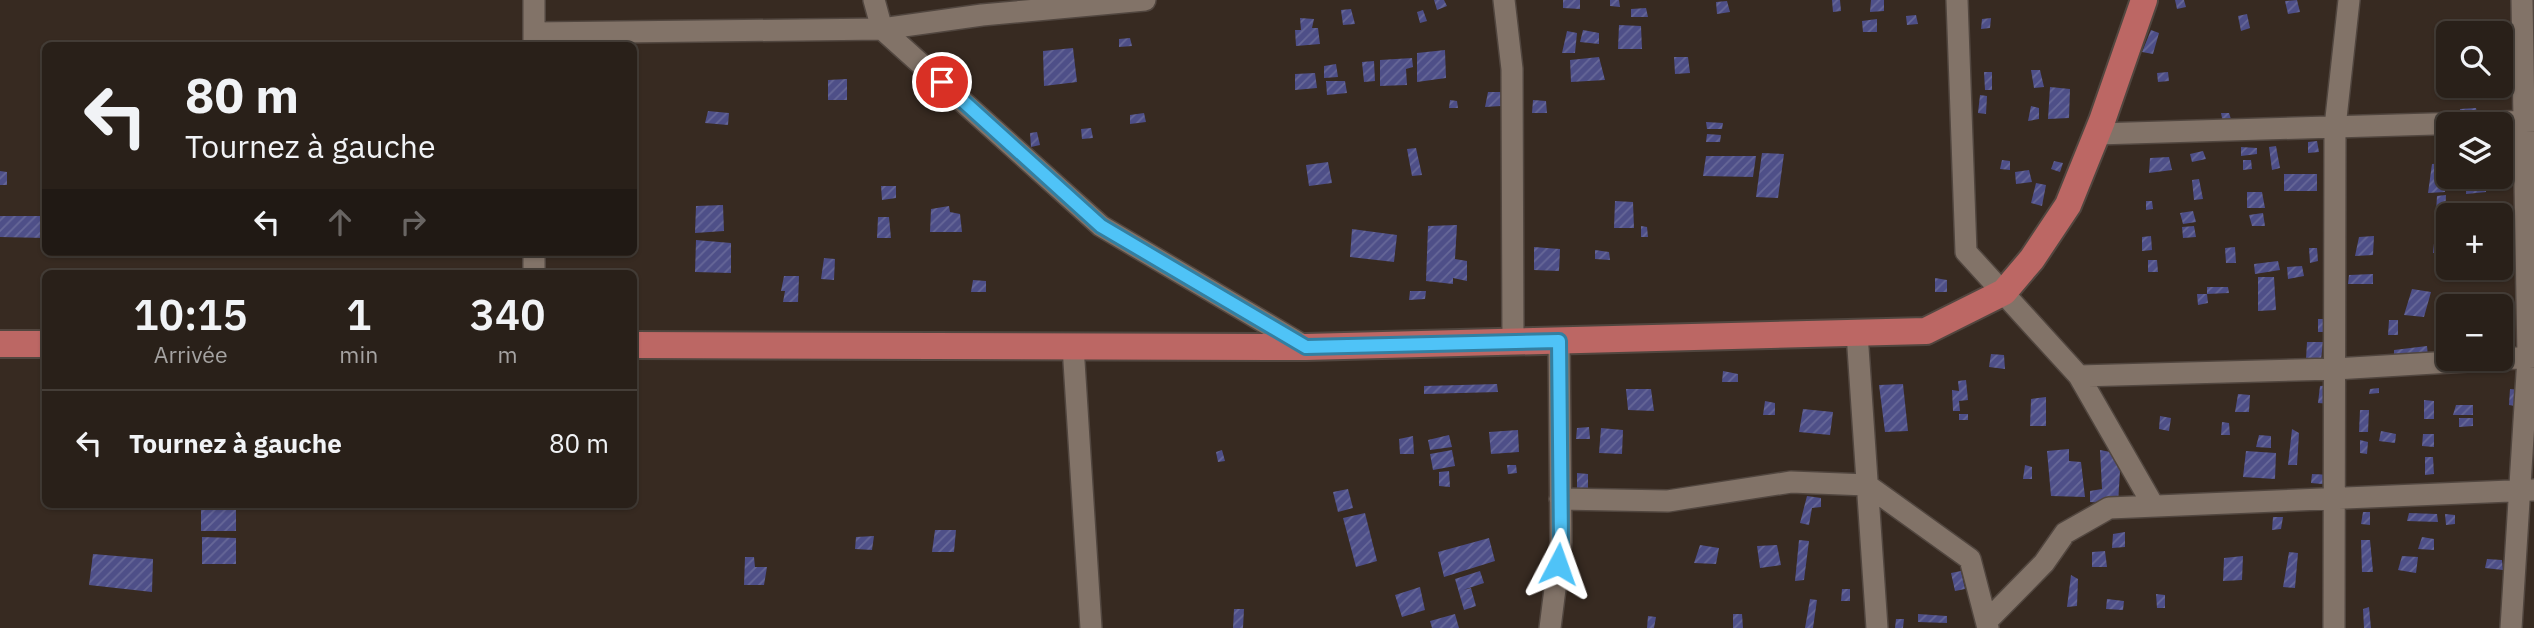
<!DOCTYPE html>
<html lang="fr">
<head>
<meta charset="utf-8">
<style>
  :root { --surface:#292019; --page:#352d26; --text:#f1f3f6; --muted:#a5a3a2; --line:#453e38 }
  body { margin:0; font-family:"IBM Plex Sans",sans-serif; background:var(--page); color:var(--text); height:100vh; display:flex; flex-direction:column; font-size:26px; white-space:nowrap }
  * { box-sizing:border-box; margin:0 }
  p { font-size:23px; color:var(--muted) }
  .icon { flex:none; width:38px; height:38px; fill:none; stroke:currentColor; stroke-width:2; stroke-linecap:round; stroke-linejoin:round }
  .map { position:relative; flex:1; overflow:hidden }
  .details { position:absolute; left:42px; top:270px; width:595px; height:238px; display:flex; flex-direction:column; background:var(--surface); border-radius:10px; box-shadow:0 2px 5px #0004,0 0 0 2px var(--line) }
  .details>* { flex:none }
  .banner { position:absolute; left:42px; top:42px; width:595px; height:214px; border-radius:10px; box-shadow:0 2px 5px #0004,0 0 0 2px var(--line); background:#292019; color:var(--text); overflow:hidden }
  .tools { position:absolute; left:2436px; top:21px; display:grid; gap:14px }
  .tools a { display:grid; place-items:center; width:77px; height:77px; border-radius:10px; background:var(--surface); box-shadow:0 2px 5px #0004,0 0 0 2px var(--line); font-size:35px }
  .pin { position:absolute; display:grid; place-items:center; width:60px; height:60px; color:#fff; margin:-30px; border:4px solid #fff; border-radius:50%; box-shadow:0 2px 7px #0007 }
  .me { position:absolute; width:77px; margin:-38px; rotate:4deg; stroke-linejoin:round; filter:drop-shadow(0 0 5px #0008) }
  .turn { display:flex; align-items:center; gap:24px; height:147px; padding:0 28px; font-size:32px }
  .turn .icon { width:91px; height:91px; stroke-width:2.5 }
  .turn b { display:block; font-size:49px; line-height:60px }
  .lanes { display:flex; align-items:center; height:66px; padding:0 28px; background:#0003; justify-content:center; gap:35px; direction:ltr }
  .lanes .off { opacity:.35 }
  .eta { display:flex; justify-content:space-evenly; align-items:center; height:119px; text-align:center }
  .eta b { font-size:42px; font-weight:600; line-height:49px }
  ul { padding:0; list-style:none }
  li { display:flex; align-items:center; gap:21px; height:105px; padding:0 28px; border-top:2px solid var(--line) }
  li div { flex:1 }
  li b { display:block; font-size:26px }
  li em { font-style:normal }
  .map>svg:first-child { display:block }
  .building { fill:url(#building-hatch) }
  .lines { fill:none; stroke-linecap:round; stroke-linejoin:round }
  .minor-casing { stroke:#51463f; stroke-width:24 }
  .major-casing { stroke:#51463f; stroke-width:30 }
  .minor { stroke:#827368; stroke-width:21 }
  .major { stroke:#bc6764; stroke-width:26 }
  .route-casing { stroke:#337fa1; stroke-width:18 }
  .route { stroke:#4fc3f7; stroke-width:12 }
</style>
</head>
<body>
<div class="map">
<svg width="2534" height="628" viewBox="0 0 2534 628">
  <defs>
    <pattern id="building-hatch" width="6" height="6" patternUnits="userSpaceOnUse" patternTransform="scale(1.75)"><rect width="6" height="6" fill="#4e4f88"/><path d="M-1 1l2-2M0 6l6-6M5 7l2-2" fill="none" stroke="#676898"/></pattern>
  </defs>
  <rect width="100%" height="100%" fill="#372a21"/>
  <path class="building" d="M1434,0H1444L1447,6L1437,10Z
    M1563,0H1580V9L1563,8Z
    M1610,0H1619L1620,7L1610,6Z
    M1832,0H1840L1841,11L1833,12Z
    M1871,0H1884V11L1870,12Z
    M2175,0H2184L2186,7L2177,9Z
    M2297,0L2300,12L2288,14L2285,1Z
    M1727,1L1730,12L1717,14L1716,2Z
    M1646,8L1648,17H1631V9Z
    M1351,9L1355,24L1343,25L1341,10Z
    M1423,10L1427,21L1420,23L1417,12Z
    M2247,14L2250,28L2241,31L2238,16Z
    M1916,15L1918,24L1907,25L1906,16Z
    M1300,18L1314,19L1312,28H1318L1320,44L1296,46L1295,30H1301Z
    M1991,18L1990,28L1981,29L1982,19Z
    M1877,19V32H1863L1862,21Z
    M1619,25L1641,26L1642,49H1618Z
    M1583,30L1599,33V44L1580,42Z
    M2151,30L2159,33L2153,54L2142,52Z
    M1567,31L1577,33L1575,53H1562Z
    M1130,38L1132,46L1119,47V39Z
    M1073,48L1077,82L1044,86L1043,51Z
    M1445,50L1446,78L1417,82V53Z
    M1599,57L1605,80L1571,82L1570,60Z
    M1674,57H1688L1690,73L1675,74Z
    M1412,58L1413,67L1406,69L1407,85L1380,86V60Z
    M1374,61L1375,81L1364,82L1362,62Z
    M1336,64L1338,77L1324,78V66Z
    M2031,70H2040L2044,87L2034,88Z
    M1984,72H1992V90H1985Z
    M2168,72L2169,81L2158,82L2157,73Z
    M1315,73L1317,88L1295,90V74Z
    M847,79V100H828V80Z
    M1326,81H1345L1347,93L1327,95Z
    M2050,87L2070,89L2069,118L2048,119Z
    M1488,92H1502L1501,106L1485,107Z
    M1980,95L1987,96L1986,114L1978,113Z
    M1450,100L1457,101L1458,108H1449Z
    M1533,100L1546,101L1547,113H1532Z
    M2031,106L2039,108V119L2028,121Z
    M2476,108L2478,119L2459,122L2460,109Z
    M708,111L729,113L728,125L705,123Z
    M1144,113L1146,122L1130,124V115Z
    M2221,113H2229L2232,122L2223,123Z
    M1706,122L1723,123L1722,129H1707Z
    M1091,128L1093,138L1082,139L1081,129Z
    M1037,132L1040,145L1031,147L1030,133Z
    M1707,134L1721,135L1720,142H1706Z
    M2317,141L2319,152L2308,153V142Z
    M2276,146L2280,168L2272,170L2269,147Z
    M2241,147L2257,148V154L2241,156Z
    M1416,148L1422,175L1412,176L1407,149Z
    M2203,151L2206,159L2192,162L2190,154Z
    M1762,153L1784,154L1778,198L1756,197Z
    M1706,156H1756L1753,177L1703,176Z
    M2169,157L2172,170L2149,173L2150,158Z
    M2002,160L2010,161V170L2000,169Z
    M2243,160H2251L2252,169L2243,170Z
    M2054,161L2063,163L2060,172L2051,169Z
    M1328,162L1332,183L1309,186L1306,165Z
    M2446,163L2445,192L2428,193L2432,164Z
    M2029,170L2032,182L2016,184L2015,172Z
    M0,171L7,172V185H0Z
    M2284,174H2317V191H2284Z
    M2467,177H2486V192L2466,194Z
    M2199,179L2203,199L2194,200L2192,180Z
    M2036,183L2046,185L2042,206L2031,203Z
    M881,186H896V198L882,200Z
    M2247,192H2262L2265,208H2247Z
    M2446,195L2444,229H2435L2437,196Z
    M1615,201L1633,202L1634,228H1614Z
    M2146,201H2152L2153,209L2146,210Z
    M723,205L724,231L695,233L696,206Z
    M949,206L950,212L960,214L962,232H930L931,209Z
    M2193,211L2196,222L2183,224L2180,213Z
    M2263,213L2265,226H2252L2249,215Z
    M0,216H45V238L0,237Z
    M878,217H889L891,238H877Z
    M1457,225L1455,259L1467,261V281L1453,278V284L1426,281L1428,226Z
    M1641,226L1647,227L1648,237H1641Z
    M2194,226L2196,237L2183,238L2182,227Z
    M1352,229L1397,235L1394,262L1350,257Z
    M2435,234L2448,236V253H2433Z
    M2151,236L2152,250L2142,251V237Z
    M2374,236L2373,255L2355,256L2359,237Z
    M696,240L731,243V273L695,272Z
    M1534,247L1560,249L1559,271L1534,270Z
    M2235,247L2236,263H2226L2225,248Z
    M2309,248H2317L2318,261L2310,263Z
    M1595,250L1609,252L1610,260L1595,259Z
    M824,258L835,259L834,280L821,279Z
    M2148,260H2157L2158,272H2148Z
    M2278,261L2280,270L2255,274L2254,264Z
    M2302,266L2304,276L2288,279L2287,267Z
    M2484,268H2502L2501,278L2483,277Z
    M2373,274V284H2348L2349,275Z
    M784,276H799L798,302H783L785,291H781Z
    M2258,277H2274L2276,310L2258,311Z
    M1935,278L1947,280V292H1935Z
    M973,280L986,281V292H971Z
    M2207,287H2228L2229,293L2207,294L2208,303L2198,305L2197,294H2207Z
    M2412,289L2431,292L2424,317L2404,315Z
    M1410,291H1426L1425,299L1409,300Z
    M2318,319H2328L2329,332H2318Z
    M2389,320H2398V335H2388Z
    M2307,342H2323L2321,360L2306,359Z
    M2427,346L2428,356L2394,359V350Z
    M1991,354L2004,355L2005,369L1989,367Z
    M1723,371L1738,374V382H1722Z
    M1966,380L1968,400L1959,401L1960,411H1953L1952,390L1959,391L1958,381Z
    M1497,384L1498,392L1424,394V386Z
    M1903,384L1908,431L1885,432L1879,385Z
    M2332,385L2331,404L2318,403L2320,386Z
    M2379,388V393L2369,394L2370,389Z
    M1626,389H1651L1654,411L1628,410Z
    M2510,389L2522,390L2521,407L2509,405Z
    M2238,394L2250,395L2249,412H2235Z
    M2046,397V426H2030L2031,399Z
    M2424,400L2434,401V419H2424Z
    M1765,401L1775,403V415H1763Z
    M2456,405H2473V415H2453Z
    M1803,409L1833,412L1830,435L1799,432Z
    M2360,410H2369L2368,432H2359Z
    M1959,414H1968V420H1959Z
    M2160,416L2171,418L2169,431L2159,429Z
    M2459,418H2473V426L2459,427Z
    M2222,422L2229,423L2230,435H2221Z
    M1589,427L1590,439H1576L1577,428Z
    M1601,428L1623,430L1622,454L1599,453Z
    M2292,429L2299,433L2297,465H2288Z
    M1518,430L1519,452L1491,454L1489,432Z
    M2381,431L2396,434L2395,443L2379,441Z
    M2423,434H2434V447L2422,446Z
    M1449,435L1452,447L1430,450L1428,440Z
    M2259,435L2271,436V448L2256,447Z
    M1413,436L1414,454H1400L1399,439Z
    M2360,440L2368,442L2367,454L2360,453Z
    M2069,449V461L2081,462L2085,497L2051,496L2047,451Z
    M1222,450L1225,461L1218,462L1216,452Z
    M1452,450L1455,466L1433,470L1430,454Z
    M2100,450L2121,454L2118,504L2090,502V491L2102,489Z
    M2246,451L2276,453L2275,479L2243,477Z
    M2425,457H2433L2434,474L2425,475Z
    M1507,465H1516L1517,473L1508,474Z
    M2025,465L2032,467V479H2023Z
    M1449,471L1450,487L1439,486V472Z
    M1577,473L1588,474V495H1577Z
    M2312,474L2332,475L2333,485L2311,483Z
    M1348,489L1353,508L1338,512L1333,492Z
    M1807,496L1821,498V507L1812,508L1809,525L1800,523Z
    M201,504H236V531H201Z
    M2363,512H2370V525L2361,524Z
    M1365,513L1377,561L1356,567L1343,518Z
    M2409,513L2437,514L2438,522L2407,521Z
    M2445,514L2455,515V524L2446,525Z
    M2273,517H2283L2281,529L2272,530Z
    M935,530H956L954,552H932Z
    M2125,532V547L2112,548L2113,534Z
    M874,536L872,550L855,549L856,537Z
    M202,537L236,538V564H202Z
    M2422,537L2434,539V550L2418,549Z
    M1489,538L1495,561L1444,577L1438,552Z
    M1799,540L1809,541L1804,580L1795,581Z
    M2361,540H2370L2373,572H2362Z
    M1700,545L1719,548L1716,564L1694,563Z
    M1777,545L1781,565L1760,568L1757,546Z
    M2105,551L2107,567H2092V552Z
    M2289,552L2298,553L2295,588L2283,587Z
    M93,554L153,559L152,592L89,585Z
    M2243,556L2242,580L2223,581L2224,558Z
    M2402,556L2418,557L2416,573L2398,570Z
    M745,557H754L755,567H767L764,585H744Z
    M2487,559L2502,560L2503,570L2485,568Z
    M1480,571L1484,583L1463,590L1471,588L1476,606L1464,610L1455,579Z
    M1961,571L1965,589L1955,591L1951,573Z
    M2071,575L2078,579L2077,606L2067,607Z
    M1420,587L1425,610L1402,617L1395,595Z
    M1842,589H1850V601H1841Z
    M2156,594L2165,595V608H2157Z
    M1810,599L1817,600L1813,628H1805Z
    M2107,599L2124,601L2123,610L2106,609Z
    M2369,607L2371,628H2364L2363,609Z
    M1234,609H1244L1243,628H1233Z
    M1455,614L1459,628H1432L1430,621Z
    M1733,614H1742L1743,628H1733Z
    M1918,614L1947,616V623L1918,622Z
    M1648,616L1656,617L1654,628H1647Z
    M1896,619H1904L1903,628H1895Z"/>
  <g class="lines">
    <g class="minor-casing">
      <path id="minor" d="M534,0V46
        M874,0L882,29L1101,226L1306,347
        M1504,0L1512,69L1513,342
        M1957,0L1966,252L2079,376L2153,505
        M534,33L882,29L982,15L1145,0
        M2097,134L2534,121
        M534,252V273
        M1857,333L1877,628
        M1073,346L1091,628
        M2079,376L2335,369L2534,357
        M1560,499L1668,501L1791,482L1867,485L1970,559L1988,628
        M1988,620L2044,563L2065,533L2109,508L2534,490
        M1550,628L1561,542L1559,340
        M2334,628L2335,127L2349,0
        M2511,628L2528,358L2522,0"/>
    </g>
    <g class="major-casing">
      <path id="major" d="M0,344H46
        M634,345L1306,347L1926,331L2004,292L2032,259L2068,205L2102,121L2144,0"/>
    </g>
    <use href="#minor" class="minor"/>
    <use href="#major" class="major"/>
  </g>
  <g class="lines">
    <g class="route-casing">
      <path id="route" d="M942,82L1101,226L1306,347L1559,341L1561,542L1558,564"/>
    </g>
    <use href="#route" class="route"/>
  </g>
</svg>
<div class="tools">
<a><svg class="icon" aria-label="search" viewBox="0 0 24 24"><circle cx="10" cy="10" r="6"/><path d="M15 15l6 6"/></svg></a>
<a><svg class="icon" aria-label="layers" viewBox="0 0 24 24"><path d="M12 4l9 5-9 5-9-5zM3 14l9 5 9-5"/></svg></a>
<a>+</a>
<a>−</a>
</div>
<div class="pin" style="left:942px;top:82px;background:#d93025"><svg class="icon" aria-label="arrive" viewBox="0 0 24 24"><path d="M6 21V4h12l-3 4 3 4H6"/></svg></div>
<svg class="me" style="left:1558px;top:564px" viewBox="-20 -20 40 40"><path d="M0-17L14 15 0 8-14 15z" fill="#4fc3f7" stroke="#fff" stroke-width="4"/></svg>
<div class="banner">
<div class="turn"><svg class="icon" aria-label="left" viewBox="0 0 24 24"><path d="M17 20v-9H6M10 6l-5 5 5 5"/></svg><div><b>80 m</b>Tournez à gauche</div></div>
<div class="lanes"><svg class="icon" aria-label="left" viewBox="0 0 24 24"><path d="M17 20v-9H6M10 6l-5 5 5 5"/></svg><svg class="icon off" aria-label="ahead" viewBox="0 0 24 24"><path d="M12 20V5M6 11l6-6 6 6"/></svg><svg class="icon off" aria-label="right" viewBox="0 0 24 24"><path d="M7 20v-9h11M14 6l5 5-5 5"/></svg></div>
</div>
<section class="details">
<div class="eta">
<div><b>10:15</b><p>Arrivée</p></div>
<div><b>1</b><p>min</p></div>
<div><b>340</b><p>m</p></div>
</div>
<ul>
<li><svg class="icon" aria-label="left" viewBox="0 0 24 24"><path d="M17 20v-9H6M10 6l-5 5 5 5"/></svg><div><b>Tournez à gauche</b></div><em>80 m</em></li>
</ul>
</section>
</div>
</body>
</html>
